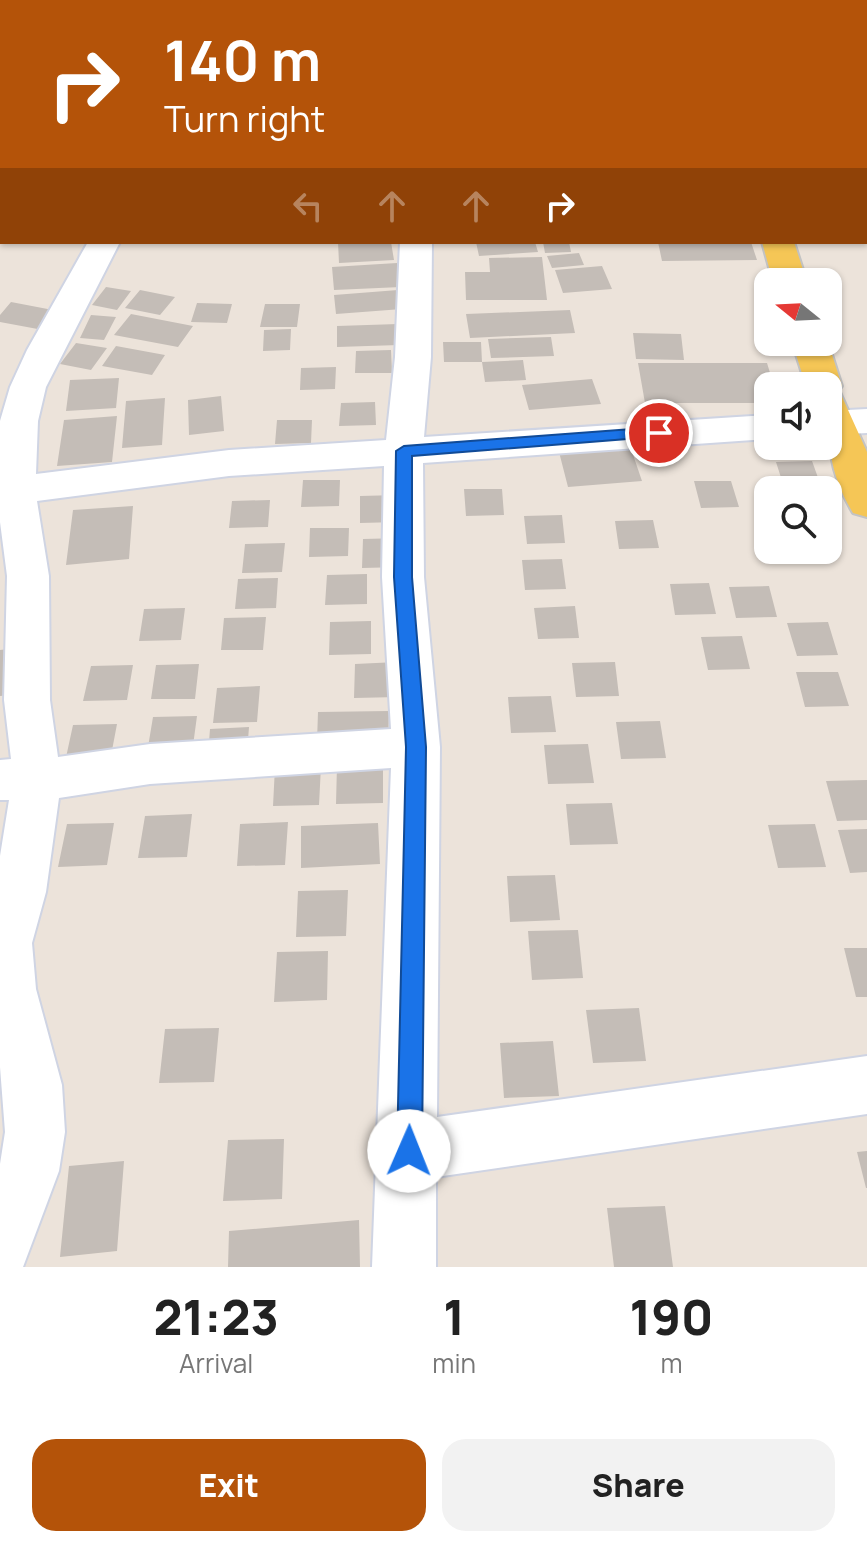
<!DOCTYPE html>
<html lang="en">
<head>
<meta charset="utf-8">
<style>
  :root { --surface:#fff; --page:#f2f2f2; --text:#222; --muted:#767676; --accent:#b45309 }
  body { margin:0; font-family:Manrope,sans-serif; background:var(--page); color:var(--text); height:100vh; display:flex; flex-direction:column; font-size:30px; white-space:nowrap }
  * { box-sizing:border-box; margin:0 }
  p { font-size:26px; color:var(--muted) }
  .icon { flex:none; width:44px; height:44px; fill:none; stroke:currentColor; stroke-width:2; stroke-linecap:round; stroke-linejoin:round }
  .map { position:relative; height:1267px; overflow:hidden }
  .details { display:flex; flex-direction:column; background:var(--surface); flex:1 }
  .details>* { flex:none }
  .guide { position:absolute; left:0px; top:0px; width:868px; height:244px; box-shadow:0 2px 6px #0004; background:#b45309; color:#fff; overflow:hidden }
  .needle { width:52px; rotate:288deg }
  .controls { position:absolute; left:754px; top:268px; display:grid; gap:16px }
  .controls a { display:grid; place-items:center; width:88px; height:88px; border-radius:16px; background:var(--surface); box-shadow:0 2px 6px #0004; font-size:40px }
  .pin { position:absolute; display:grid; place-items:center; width:68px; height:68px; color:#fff; margin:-34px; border:4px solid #fff; border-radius:50%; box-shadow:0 2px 8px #0007 }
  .me { position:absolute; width:88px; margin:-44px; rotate:1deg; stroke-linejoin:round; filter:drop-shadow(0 0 6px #0008) }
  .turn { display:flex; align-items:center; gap:28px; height:168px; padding:0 32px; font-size:36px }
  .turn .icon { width:104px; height:104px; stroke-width:2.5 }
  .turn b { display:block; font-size:56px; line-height:68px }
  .lanes { display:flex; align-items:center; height:76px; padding:0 32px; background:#0003; justify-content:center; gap:40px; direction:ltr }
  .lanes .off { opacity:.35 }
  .eta { display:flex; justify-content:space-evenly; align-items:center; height:136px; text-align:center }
  .eta b { font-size:48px; font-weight:800; line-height:56px }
  .button { display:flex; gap:16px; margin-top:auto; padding:16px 32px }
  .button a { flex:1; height:92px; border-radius:24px; background:var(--accent); color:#fff; font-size:32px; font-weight:800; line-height:92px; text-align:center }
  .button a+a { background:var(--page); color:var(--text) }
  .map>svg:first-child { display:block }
  .building { fill:#c4bdb7 }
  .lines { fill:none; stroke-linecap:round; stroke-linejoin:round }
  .minor-casing { stroke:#cfd4e3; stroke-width:4 }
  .major-casing { stroke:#c3c3c3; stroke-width:4 }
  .minor { fill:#fff; fill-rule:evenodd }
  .major { fill:#f5c656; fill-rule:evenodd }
  .route { fill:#1a73e8; stroke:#114b97; stroke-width:2 }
</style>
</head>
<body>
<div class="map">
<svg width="867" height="1267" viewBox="0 0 867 1267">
  <rect width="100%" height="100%" fill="#ece3da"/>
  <path class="building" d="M338,242H391L394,260L339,263Z
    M476,242H535L538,252L479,256Z
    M543,242H569L571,252L545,253Z
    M658,242H751L757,260L662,261Z
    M579,253L584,265L552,268L547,256Z
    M542,257L547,300H466L465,272H490L489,258Z
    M397,263L401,287L334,290L332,267Z
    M602,266L612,289L563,293L555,270Z
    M106,287L131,291L117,310L92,305Z
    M140,290L175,297L160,315L125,308Z
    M398,290L402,309L336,314L334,295Z
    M11,302L58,311L43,330L0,322V315Z
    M197,303L232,304L227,323L191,322Z
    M265,304H300L297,327H260Z
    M570,310L575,333L470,338L466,314Z
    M131,314L193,326L178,347L114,335Z
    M91,315L116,317L104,340L80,338Z
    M398,324L399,345L337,347V326Z
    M291,329L290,350L263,351L264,330Z
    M633,333L681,334L684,360L636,359Z
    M551,337L554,356L491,358L488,339Z
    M443,342H481L482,362L523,360L526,380L485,382L482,362H444Z
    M76,343L107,348L91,370L60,364Z
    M116,346L165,355L152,375L102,366Z
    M391,350L392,373H355L356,351Z
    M638,363H767L774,386H768V403H645Z
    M336,367L335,389L300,390L301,368Z
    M119,378L116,408L66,411L70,380Z
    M592,379L601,404L529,410L522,385Z
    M221,396L224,431L189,435L188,400Z
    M165,398L162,445L122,448L126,401Z
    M375,402L376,425L339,426L341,403Z
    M117,416L112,462L57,466L64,420Z
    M277,420H312L311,443L275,444Z
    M630,446L642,481L568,487L559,452Z
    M812,461L821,486L784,487L776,462Z
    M303,480H340L339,506L301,507Z
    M694,481H731L739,507L701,508Z
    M464,489H502L504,515L466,516Z
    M398,495V522L360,523V496Z
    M270,500L268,527L229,528L232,501Z
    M133,506L129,559L66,565L73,510Z
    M562,515L565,543L527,544L524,516Z
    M653,520L659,548L619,549L615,521Z
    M310,528H349L348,556L309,557Z
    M402,538V567L362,568L363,539Z
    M285,543L282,572L242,573L245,544Z
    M562,559L566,589L525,590L522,560Z
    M367,574V604L325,605L327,575Z
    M278,578L276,608L235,609L238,579Z
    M709,583L716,614L675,615L670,584Z
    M769,586L777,617L736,618L729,587Z
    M575,606L579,638L538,639L534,608Z
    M185,608L181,640L139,641L144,609Z
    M266,617L263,650H221L224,618Z
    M371,621V654L329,655L330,622Z
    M828,622L838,655L797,656L787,623Z
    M742,636L750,669L708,670L701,637Z
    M17,648L11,695L0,696V650Z
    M397,662L398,697L354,698L355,664Z
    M615,662L619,696L576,697L572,663Z
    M199,664L195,699H151L156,665Z
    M133,665L127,700L83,701L91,666Z
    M796,672H838L849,706L805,707Z
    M260,686L257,722L213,723L217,688Z
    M551,696L556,732L511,733L508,697Z
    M389,711L388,742H317L318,712Z
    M197,716L192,753H147L153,717Z
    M660,721L666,758L621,759L616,722Z
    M117,724L110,761L65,762L73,725Z
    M249,727L247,753L208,755L210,729Z
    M588,744L594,783L548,784L544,745Z
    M383,763V803L336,804L337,765Z
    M321,766L319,805L273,806L275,767Z
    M867,780V820L837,821L826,781Z
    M612,803L618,844L570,845L566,804Z
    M192,814L187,857L138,858L145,816Z
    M288,822L285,865L237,866L240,824Z
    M114,823L107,865L58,867L67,824Z
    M378,823L380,864L301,868V826Z
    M815,824L826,867L778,868L768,825Z
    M867,829V872L850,873L838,830Z
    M555,875L560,920L510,922L507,876Z
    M348,890L346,936L296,937L298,891Z
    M578,930L583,978L532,980L528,931Z
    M844,948H867V997H856Z
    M328,951L327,1000L274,1002L277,952Z
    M639,1008L646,1061L593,1063L586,1010Z
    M219,1028L214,1082L159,1083L165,1029Z
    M553,1041L559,1096L504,1098L500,1043Z
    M284,1139L282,1199L223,1201L228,1140Z
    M867,1151V1188H866L857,1152Z
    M124,1161L117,1251L60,1257L69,1166Z
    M665,1206L673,1267H614L607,1208Z
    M359,1220L360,1267H228L229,1231Z"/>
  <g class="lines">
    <g class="minor-casing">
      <path id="minor" d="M866,76H867V92H866Z
        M88,242H120L46,387L38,421L36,474L229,450L386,440L395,357L400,242H432L431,357L424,437L768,415V439L423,463L424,577L440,747L437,1117L867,1056V1114L436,1177V1267H372L391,768L150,784L59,798L46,892L32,943L36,989L62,1085L65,1132L59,1171L23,1267H0V1164L5,1132L0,1067V856L9,800H0V760L11,759L4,700L7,576L0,522V421L10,387L27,350ZM384,466L382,577L391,729L150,744L58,757L50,700L49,576L37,501L229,476Z
        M867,409V433L828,435V411Z"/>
    </g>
    <g class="major-casing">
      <path id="major" d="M694,0H718L719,2H695Z
        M762,242H794L807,282H773Z
        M792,342H828L842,386L839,390L867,452V517L853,513C826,468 828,436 828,386H806Z"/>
    </g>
    <use href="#minor" class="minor"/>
    <use href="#major" class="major"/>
  </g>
  <path class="route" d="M659,427L667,433L665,436L412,456V577L426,747L422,1151L418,1159L409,1163L400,1159L397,1151L406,747L394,577L396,451L404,446Z"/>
</svg>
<div class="controls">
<a><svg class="needle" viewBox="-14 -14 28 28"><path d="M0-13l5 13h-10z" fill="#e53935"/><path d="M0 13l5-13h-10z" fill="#767676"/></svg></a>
<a><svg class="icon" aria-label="sound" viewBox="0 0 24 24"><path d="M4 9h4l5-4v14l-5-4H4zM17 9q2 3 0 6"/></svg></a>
<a><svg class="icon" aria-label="search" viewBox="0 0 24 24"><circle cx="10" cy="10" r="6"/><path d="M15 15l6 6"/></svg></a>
</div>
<div class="pin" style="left:659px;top:433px;background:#d93025"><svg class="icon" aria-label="arrive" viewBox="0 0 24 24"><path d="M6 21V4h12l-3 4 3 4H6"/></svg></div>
<svg class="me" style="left:409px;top:1151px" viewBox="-20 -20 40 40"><circle r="19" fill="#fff"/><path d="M0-13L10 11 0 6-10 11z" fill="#1a73e8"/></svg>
<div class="guide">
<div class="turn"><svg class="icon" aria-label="right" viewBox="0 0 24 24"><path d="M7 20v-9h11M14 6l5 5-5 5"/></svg><div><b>140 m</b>Turn right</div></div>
<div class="lanes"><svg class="icon off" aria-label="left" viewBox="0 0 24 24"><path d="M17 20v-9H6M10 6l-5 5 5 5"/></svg><svg class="icon off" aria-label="ahead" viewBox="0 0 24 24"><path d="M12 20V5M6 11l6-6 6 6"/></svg><svg class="icon off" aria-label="ahead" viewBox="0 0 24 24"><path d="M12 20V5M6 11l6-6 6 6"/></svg><svg class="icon" aria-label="right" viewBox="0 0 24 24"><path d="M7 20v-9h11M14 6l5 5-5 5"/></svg></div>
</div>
</div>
<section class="details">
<div class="eta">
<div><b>21:23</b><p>Arrival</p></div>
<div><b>1</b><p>min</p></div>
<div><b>190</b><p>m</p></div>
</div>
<div class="button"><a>Exit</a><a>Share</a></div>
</section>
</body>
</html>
